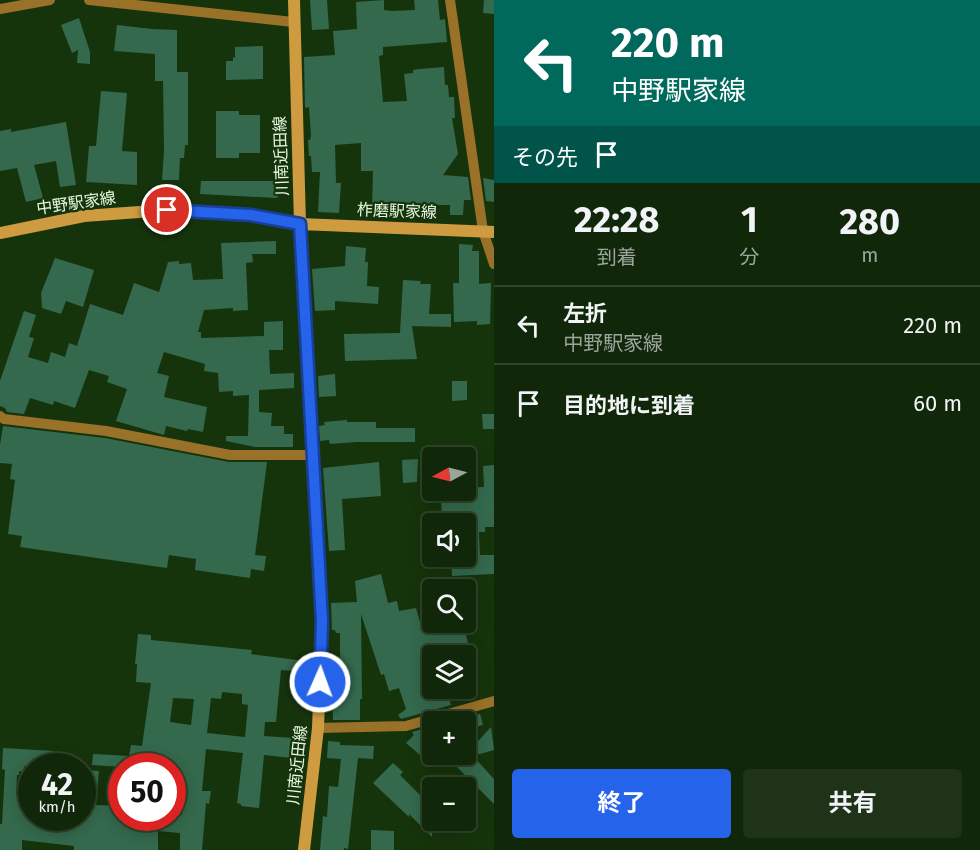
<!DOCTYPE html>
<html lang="ja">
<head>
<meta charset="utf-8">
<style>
  :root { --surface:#102709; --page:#1e3317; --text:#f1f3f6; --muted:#9ca59c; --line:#30442a; --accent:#2563eb }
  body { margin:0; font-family:"Fira Sans","Noto Sans JP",sans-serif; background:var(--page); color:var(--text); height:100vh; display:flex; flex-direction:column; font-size:22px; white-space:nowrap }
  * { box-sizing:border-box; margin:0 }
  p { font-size:20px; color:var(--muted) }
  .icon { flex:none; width:33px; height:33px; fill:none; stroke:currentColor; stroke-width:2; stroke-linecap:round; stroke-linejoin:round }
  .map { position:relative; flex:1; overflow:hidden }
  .side { display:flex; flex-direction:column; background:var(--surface); width:486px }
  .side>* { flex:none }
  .banner { background:#00695c; color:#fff; overflow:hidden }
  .needle { width:39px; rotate:263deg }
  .controls { position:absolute; left:422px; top:447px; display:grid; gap:12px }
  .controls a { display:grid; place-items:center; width:54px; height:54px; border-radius:6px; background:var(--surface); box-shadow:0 3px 15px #0003,0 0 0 2px var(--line); font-size:30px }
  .speed { position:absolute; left:18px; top:753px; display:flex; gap:12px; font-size:30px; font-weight:700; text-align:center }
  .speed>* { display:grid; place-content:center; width:78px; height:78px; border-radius:50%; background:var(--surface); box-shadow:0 3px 15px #0003,0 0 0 2px var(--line); line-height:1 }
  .speed small { font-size:15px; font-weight:400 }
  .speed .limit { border:9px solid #d22; background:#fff; color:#111 }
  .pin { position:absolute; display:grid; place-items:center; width:51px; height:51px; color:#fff; margin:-26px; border:3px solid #fff; border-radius:50%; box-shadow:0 2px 6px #0007 }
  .me { position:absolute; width:66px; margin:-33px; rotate:2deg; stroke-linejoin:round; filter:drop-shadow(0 0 4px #0008) }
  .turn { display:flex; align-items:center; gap:21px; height:126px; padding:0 18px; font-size:27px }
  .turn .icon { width:78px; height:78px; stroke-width:2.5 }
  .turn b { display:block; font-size:42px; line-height:51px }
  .then { display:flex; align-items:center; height:57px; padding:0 18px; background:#0003; gap:12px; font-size:22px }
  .eta { display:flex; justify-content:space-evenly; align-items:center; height:102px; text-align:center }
  .eta b { font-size:36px; font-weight:700; line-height:42px }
  .action { display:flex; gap:12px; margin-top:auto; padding:12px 18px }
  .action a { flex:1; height:69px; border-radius:6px; background:var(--accent); color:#fff; font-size:24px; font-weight:700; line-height:69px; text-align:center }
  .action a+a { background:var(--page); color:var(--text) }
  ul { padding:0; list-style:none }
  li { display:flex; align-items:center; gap:18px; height:78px; padding:0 18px; border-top:2px solid var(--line) }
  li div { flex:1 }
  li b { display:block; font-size:22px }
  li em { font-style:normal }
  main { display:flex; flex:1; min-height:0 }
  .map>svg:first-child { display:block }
  .building { fill:#34694d; fill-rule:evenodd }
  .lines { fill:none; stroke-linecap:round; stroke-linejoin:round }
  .street { stroke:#997128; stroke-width:10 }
  .secondary { stroke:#ce9b40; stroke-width:12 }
  .route-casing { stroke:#184099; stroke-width:15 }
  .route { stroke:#2563eb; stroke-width:10 }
  .labels { text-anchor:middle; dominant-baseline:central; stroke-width:4.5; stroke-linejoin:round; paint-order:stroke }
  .street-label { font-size:16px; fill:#e5f8e0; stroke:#16340c }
</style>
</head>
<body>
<main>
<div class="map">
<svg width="494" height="850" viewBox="0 0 494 850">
  <rect width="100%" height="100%" fill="#16340c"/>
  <path class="building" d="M310,0H327L329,29L312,30Z
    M384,0V10L393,11L415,10L414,0H438L440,20L445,19L447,42L383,47V55L379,56L383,102L407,101L404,74L413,73V70L419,69L444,67L445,85H448L449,97H454L455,118H452L458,154L443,175L468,177L471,200H464L463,215H450V205H436V214L386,211L387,207H372L373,171H361V143L335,145L336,183H341L339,213L318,212L320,172H312L311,156H309L308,140H310L311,136L309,107L305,108L304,57L335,55L333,31L357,29L356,2Z
    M484,0H494V14L483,13Z
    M79,18L90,52V64L77,63L78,50L72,53L61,25Z
    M117,25L152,29L177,30V72H188V145H185L184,158H180L179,180H162L164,151L163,81H155V54L114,51Z
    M263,46V79L226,80V61H233V57L235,58V47Z
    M101,91L127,93L122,151L137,152V185L86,182L89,146H96Z
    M216,111H239V115H260V153H239V158H216Z
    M66,122L76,185L60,187L56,161L34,165L43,198L26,202L17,168L0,171V131L11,129V132Z
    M483,178L494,180V202L486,201Z
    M201,181H281L282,190L277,198L200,194Z
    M276,241V254H252L253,262L246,263L248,310L233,311V308L204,310L198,332H201V338L264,336V322L283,321V350H269L270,374L294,373V388L259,390V412L272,413L271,426H284V434H293V447H255L226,441V436H248L249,395L233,396V391L219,392L218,373L204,371L205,364L164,352L157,373L169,376L164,397L207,407L203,432L188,429L187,431L166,426L164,435L116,421L127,389L107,382L109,376L89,370L75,408L54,401L53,405L30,398L24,414L7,412L5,408L0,406V381L24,311L36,315L29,337L34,338L28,357L48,363L51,352L65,357L69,343L77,346L90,304L123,315L134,283L159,292L168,262L179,261V264L191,263L193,280L223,279L221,243Z
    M459,244L473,245L472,251H479V284L491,283L490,324L477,325V321L454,322L453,283H459Z
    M346,246L366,248L365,262H368L367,286L379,287L378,304L335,301V310L315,311L312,269L345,266Z
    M55,258L94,270L83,307L66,301L61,314L42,308L41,293Z
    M403,280L421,281L420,284H431L429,314H451V327L412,326L417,359L345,361L344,334L400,333Z
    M335,374L336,396L319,397L318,376Z
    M452,381H467V400L452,401Z
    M482,414H494V429H483Z
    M347,420V422H376V428H415V442H357L330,444L329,440L320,441L319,426L325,425L324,422Z
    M3,426L105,438L229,462H267L255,555L266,556L264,571L251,569L250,578L195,570L196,559L169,555L167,568L20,547L22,536L8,534L15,480L10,479L12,464L0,463V445Z
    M418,459L417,482L403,483L402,460Z
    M379,462L381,496L342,499L345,550L329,551L323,468Z
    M494,465V527H485V532H479L480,555H494V574L452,576L451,556H465V524H442L441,497L463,496L465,488L484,487L483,466Z
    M381,574L388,603L397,601L399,611L416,608L420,622L432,618V622H462L469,646L440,656H432V691L446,688L451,705L401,719L398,715L406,709L399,688L389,691L384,674L381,675L361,614L362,699H360V720H333L332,686H337L336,659H340V633H336L335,630H332L331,603L357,602L355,581Z
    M138,634L151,635V640L252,650L251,654L305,661L304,672L281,670L276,722H265L264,736L294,738L292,758L264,755L259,808L241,806V804L237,803L243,753L206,749L202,791H211L209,804L206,803L202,850H180V833L158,831V850H74V846L22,840V850H0V824H2L5,770L2,769L3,748L54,751L53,766H24L23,772L19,771V775H17L16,796L32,797V818H82V770L99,771L96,805L122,806V818H173V814L182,815L185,782H177L178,766L122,767L92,765L93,754L129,756L131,745L142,746L151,683L136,682L137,664H135ZM222,692L242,694V704L248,705L245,737L207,733L211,698L221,699ZM173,698L194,699L191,725L170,722Z
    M480,714L483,725L471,728L468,717Z
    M432,726V756L427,761L406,743L414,735L412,732Z
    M491,727L494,750L473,756L494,779V804L444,754H466Z
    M328,741L340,742V745L374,746L373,759L358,758L348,849L344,848V850H320L323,816L327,817L329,786L338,787L341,759L327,758Z
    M393,763L403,772L400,775L421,796L420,798L432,811V820H442L432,831V837L409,814V817L373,783Z
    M371,830L394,831V850H371Z"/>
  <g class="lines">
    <path class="street" d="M89,0L293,22
      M450,0L483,231L494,264
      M0,9L50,0
      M0,416L4,419L106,431L230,455H313
      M318,728L406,726L494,701"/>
    <path class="secondary" d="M294,0L300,224L322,621L318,728L304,850
      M0,233L84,216L167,210L251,215L300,224L494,232"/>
  </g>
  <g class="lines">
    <g class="route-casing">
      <path id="route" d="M167,210L251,215L300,224L322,621L320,682"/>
    </g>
    <use href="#route" class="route"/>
  </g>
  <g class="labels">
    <g class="street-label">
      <text transform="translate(281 156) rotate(-92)">川南近田線</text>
      <text transform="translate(76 203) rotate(-8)">中野駅家線</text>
      <text transform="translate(397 211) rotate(2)">柞磨駅家線</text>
      <text transform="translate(297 765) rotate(-84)">川南近田線</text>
    </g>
  </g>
</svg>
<div class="controls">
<a><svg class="needle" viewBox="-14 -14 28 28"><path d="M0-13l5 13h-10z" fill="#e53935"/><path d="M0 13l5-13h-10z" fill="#9ca59c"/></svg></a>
<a><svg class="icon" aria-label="sound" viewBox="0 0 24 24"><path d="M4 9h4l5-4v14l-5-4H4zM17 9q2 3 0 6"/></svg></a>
<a><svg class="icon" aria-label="search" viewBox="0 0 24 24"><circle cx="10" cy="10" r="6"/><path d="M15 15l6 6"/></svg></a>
<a><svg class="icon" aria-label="layers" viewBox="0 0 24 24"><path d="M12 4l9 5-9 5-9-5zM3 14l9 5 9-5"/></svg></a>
<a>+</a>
<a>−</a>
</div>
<div class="speed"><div>42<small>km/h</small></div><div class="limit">50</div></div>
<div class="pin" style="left:167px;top:210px;background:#d93025"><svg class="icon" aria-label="arrive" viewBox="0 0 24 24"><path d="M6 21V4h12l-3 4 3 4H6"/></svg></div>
<svg class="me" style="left:320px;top:682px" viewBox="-20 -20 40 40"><circle r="17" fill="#2563eb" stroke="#fff" stroke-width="3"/><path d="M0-11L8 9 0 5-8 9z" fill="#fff"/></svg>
</div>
<section class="side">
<div class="banner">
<div class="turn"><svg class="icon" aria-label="left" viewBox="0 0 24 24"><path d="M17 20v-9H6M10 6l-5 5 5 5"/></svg><div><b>220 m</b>中野駅家線</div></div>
<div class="then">その先<svg class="icon" aria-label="arrive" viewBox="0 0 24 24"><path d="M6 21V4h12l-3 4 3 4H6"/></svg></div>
</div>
<div class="eta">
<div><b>22:28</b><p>到着</p></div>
<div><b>1</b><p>分</p></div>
<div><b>280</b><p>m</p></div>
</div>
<ul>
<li><svg class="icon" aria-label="left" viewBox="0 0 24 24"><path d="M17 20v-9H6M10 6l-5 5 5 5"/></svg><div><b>左折</b><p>中野駅家線</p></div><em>220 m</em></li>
<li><svg class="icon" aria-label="arrive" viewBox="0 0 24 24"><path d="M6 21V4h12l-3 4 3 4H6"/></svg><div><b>目的地に到着</b></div><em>60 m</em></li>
</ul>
<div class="action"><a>終了</a><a>共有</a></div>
</section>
</main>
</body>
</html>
